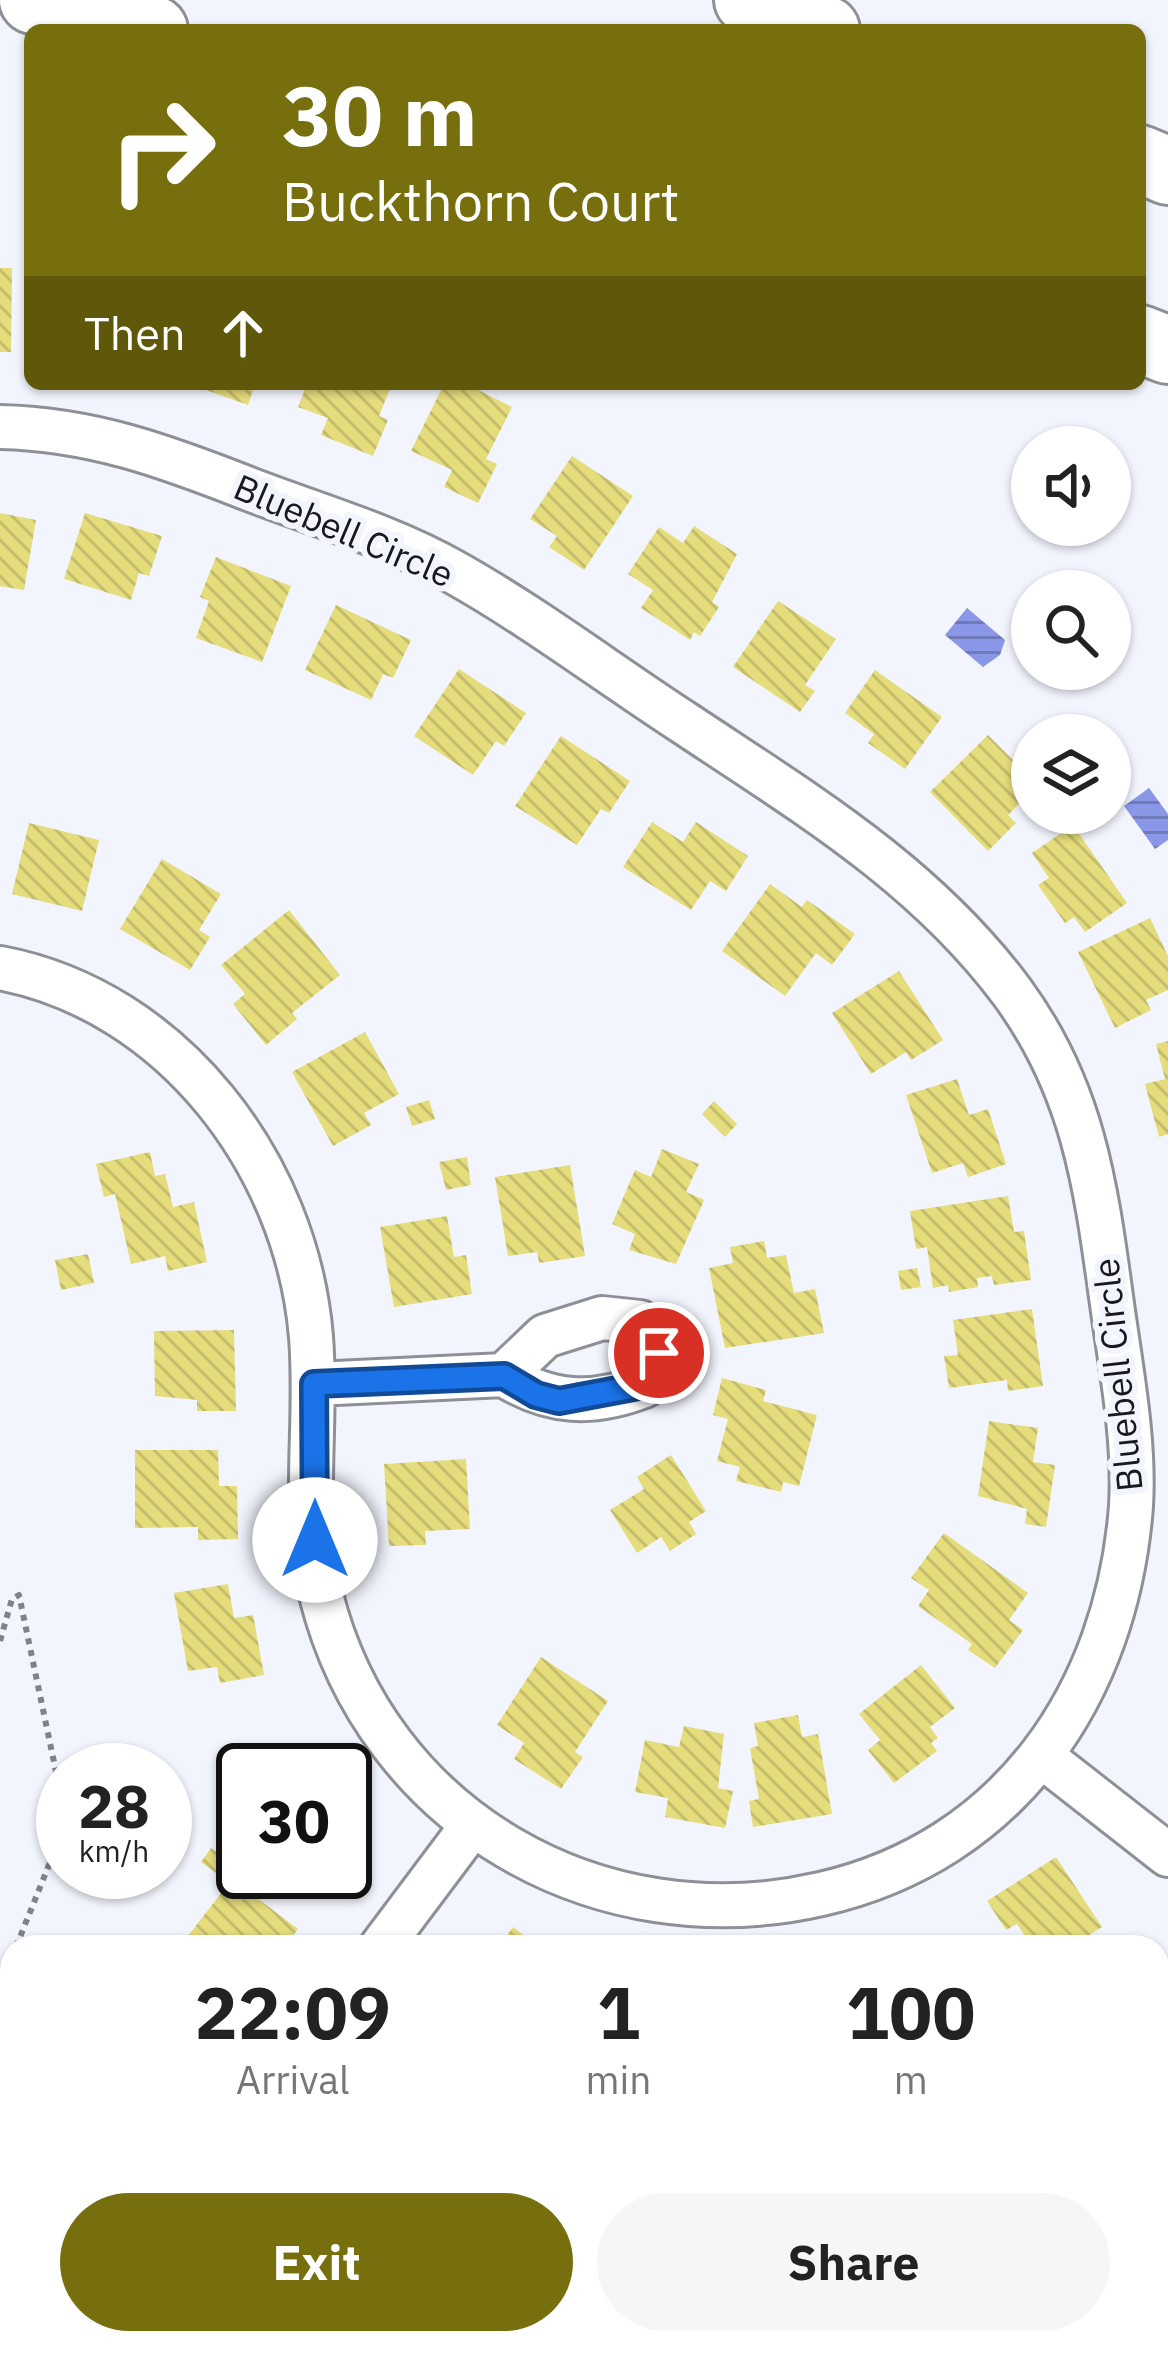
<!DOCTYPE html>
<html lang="en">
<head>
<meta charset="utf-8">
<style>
  :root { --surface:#fff; --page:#f6f6f6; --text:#222; --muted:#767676; --accent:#776e0d }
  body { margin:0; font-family:"IBM Plex Sans",sans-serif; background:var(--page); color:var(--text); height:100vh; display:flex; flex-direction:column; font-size:45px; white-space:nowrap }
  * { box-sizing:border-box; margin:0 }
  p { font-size:39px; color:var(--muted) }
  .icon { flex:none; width:66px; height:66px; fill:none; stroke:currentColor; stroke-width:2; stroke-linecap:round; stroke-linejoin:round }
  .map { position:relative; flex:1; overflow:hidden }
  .details { position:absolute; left:0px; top:1935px; width:1170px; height:420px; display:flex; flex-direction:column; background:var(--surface); border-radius:36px 36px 0 0; box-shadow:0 3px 9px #0004 }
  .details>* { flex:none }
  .top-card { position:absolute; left:24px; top:24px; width:1122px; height:366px; border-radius:18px; box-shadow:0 3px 9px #0004; background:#776e0d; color:#fff; overflow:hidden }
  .fabs { position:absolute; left:1011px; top:426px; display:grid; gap:24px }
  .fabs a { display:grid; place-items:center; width:120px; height:120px; border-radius:50%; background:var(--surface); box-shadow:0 3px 9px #0004; font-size:60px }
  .speed { position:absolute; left:36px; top:1743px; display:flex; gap:24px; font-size:60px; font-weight:700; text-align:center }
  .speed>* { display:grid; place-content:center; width:156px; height:156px; border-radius:50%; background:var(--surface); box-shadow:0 3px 9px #0004; line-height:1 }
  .speed small { font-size:30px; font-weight:400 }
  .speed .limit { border:6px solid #111; border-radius:18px; background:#fff; color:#111 }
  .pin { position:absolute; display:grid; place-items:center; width:102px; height:102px; color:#fff; margin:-51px; border:6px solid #fff; border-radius:50%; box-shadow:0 3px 12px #0007 }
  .me { position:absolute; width:132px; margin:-66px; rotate:0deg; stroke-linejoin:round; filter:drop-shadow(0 0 9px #0008) }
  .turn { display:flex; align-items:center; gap:42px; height:252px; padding:0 60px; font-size:54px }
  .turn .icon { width:156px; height:156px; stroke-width:2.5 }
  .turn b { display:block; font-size:84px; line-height:102px }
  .then { display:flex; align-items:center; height:114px; padding:0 60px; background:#0003; gap:24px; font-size:45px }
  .eta { display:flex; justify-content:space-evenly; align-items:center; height:204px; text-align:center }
  .eta b { font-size:72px; font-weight:800; line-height:84px }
  .action { display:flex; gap:24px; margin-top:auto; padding:24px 60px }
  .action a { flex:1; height:138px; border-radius:72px; background:var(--accent); color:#fff; font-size:48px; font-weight:800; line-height:138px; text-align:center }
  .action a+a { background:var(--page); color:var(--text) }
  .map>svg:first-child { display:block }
  .water { fill:url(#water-rules) }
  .building { fill:url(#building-back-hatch) }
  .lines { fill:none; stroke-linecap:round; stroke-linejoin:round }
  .street-casing { stroke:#8e9097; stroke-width:48 }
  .highway-casing { stroke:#8e9097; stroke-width:72 }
  .path { stroke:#808288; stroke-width:6; stroke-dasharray:6 6; stroke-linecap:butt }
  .street { stroke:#fff; stroke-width:42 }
  .highway { stroke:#fff; stroke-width:66 }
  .route-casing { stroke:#114b97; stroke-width:30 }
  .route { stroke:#1a73e8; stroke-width:21 }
  .labels { text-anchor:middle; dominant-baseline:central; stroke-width:12; stroke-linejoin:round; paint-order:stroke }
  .street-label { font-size:36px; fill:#18191c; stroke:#f3f5fe }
</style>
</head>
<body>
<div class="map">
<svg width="1168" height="2355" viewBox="0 0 1168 2355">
  <defs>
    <pattern id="water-rules" width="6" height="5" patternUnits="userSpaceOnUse" patternTransform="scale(3)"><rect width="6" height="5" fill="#8a97e7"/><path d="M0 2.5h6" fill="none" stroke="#707aba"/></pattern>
    <pattern id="building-back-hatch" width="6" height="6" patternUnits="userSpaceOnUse" patternTransform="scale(3)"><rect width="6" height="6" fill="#e5dc7c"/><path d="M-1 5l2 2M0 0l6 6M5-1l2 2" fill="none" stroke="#c4bc6b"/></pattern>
  </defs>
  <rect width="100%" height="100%" fill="#f3f5fe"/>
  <path class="water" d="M967,608L1005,640L1000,655L983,667L945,635Z
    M1149,788L1168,814V840L1155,849L1124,806Z"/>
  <path class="building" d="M0,268H12L11,352H0Z
    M208,384H255L248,405L206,390Z
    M307,384H392L379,416L388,420L373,456L321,435L328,418L298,407Z
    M444,384H466L512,407L486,459L497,464L478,503L444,487L452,470L411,451Z
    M572,456L633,496L584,570L549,547L557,536L530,519Z
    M0,513L36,520L24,590L0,586Z
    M85,513L162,536L149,576L139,573L131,600L64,579Z
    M694,526L737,554L712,602L719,607L700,636L694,632L690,640L641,608L653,590L628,574L659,527L683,543Z
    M216,557L291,586L262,662L196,638L209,601L200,597Z
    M778,601L836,639L805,685L815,691L800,712L733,667Z
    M336,605L411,640L393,678L383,674L371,700L305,670Z
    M459,669L526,713L504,746L496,741L473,775L414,736Z
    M875,670L942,717L905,769L868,743L874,734L845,713Z
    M988,735L1032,779V791L1008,815L1016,823L988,851L930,792Z
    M561,736L630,781L609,813L601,809L577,845L515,806Z
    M652,822L683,842L696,822L748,856L726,891L710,881L691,910L623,867Z
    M29,823L99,840L82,911L12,894Z
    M1073,825L1127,903L1085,932L1074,917L1065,923L1038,885L1049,878L1032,853Z
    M162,859L221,894L199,930L210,937L190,970L120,929Z
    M770,884L802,907L807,900L855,934L832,965L816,953L785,996L722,951Z
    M289,910L340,975L292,1013L297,1019L266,1045L233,1004L245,994L221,965Z
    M1150,918L1168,956V990L1146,1000L1151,1010L1115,1028L1078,952Z
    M899,971L943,1040L911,1060L906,1052L871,1074L832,1013Z
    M365,1032L399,1094L364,1113L371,1125L333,1146L292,1072Z
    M1168,1041V1134L1159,1137L1145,1084L1165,1079L1156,1044Z
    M957,1079L969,1115L988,1109L1006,1164L968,1177L963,1163L932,1173L906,1095Z
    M429,1100L435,1119L412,1126L406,1107Z
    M714,1101L737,1124L725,1137L702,1114Z
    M662,1149L699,1164L686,1192L704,1200L676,1264L629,1250L635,1234L612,1224L635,1170L651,1177Z
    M150,1152L155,1176L165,1174L173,1207L194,1202L207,1262L168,1271L165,1256L131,1264L115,1194L104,1197L96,1164Z
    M467,1157L471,1185L446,1190L439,1162Z
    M570,1165L585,1256L539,1263L537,1252L508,1256L495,1177Z
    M1008,1196L1014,1232L1024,1231L1031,1280L994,1285L992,1276L977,1278L978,1287L949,1292L948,1285L933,1288L927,1247L916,1249L910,1211Z
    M447,1216L454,1257L466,1255L472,1294L394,1307L380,1227Z
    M764,1241L767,1258L786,1255L794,1293L815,1289L824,1333L725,1348L709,1268L733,1263L730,1247Z
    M88,1254L94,1283L61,1290L55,1260Z
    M917,1268L921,1287L901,1290L898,1271Z
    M1032,1309L1043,1386L1008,1391L1007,1380L949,1388L944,1356L958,1355L953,1320Z
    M234,1330L236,1411H197V1400L155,1396L154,1331Z
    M722,1378L766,1390L763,1401L817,1415L799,1486L783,1482L781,1492L736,1481L740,1467L717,1461L728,1419L713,1415Z
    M989,1421L1038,1428L1033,1462L1055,1465L1046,1527L1025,1524L1027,1509L978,1496Z
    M135,1450H218L219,1486H237L238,1539L198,1540V1527L135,1528Z
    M671,1455L706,1511L689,1522L696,1534L670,1551L661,1537L637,1553L610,1510L644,1489L637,1477Z
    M466,1459L470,1529L425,1531L426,1545L389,1546L384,1464Z
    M944,1533L1028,1593L1009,1620L1023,1630L995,1668L968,1650L972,1644L918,1606L929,1590L911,1578Z
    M228,1584L234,1618L253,1615L264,1675L220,1683L217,1667L188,1671L174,1593Z
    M541,1657L608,1701L575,1752L583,1757L561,1789L514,1759L524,1743L497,1725Z
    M921,1665L955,1708L930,1727L938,1738L931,1743L937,1751L894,1783L868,1750L880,1740L859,1714Z
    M798,1715L802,1737L818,1734L832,1814L753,1827L749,1801L759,1799L750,1748L758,1746L754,1723Z
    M684,1726L724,1734L718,1788L733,1791L725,1828L665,1817L668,1798L635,1792L645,1740L679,1747Z
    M243,1793V1835L223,1819Z
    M211,1848L226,1859L216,1873L201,1862Z
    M1056,1857L1102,1927L1070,1947H1032L1017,1924L1006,1930L987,1901Z
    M290,1872H337L319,1895Z
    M232,1879L298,1929L284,1947H203L188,1936Z
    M513,1927L539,1947H498Z
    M937,1937L940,1947H909V1946Z
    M1168,2000V2075L1163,2081L1158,2077V2012Z
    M230,2343H288L275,2355H242Z"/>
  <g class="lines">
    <g class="street-casing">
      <path id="street" d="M0,427C91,429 165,456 249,489C316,515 391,536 454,572C534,617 609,674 686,724C806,804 924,874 1012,992C1084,1090 1096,1187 1112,1304C1121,1369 1135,1440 1131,1506C1117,1693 1010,1851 821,1894C599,1945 377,1819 321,1595C301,1513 318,1421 311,1337C297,1165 173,1001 0,968
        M602,1318L640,1322C663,1340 664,1366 644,1386C593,1406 550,1404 504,1375L545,1336Z
        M315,1384L504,1375
        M1044,1758L1168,1855
        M381,1947L471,1827"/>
    </g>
    <g class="highway-casing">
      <path id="highway" d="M33,0L154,30
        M748,0L826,30
        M1140,159L1168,171
        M1140,339L1168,350"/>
    </g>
    <path class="path" d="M0,1641L12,1599L19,1595L63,1805
      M16,1947L63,1830"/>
    <use href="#street" class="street"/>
    <use href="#highway" class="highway"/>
  </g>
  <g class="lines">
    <g class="route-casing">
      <path id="route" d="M315,1540L314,1384L504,1376L536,1395L559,1401L644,1385L658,1365L659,1353"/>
    </g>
    <use href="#route" class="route"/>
  </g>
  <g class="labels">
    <g class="street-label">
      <text transform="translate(344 530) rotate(23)">Bluebell Circle</text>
      <text transform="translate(1117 1375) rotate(-96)">Bluebell Circle</text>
    </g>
  </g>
</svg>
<div class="fabs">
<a><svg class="icon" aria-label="sound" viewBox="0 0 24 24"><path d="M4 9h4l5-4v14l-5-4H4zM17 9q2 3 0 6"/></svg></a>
<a><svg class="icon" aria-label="search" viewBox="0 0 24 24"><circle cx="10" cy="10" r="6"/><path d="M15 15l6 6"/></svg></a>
<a><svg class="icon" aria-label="layers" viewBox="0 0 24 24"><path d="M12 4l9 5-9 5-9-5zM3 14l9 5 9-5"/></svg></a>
</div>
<div class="speed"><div>28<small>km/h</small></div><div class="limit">30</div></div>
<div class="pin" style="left:659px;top:1353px;background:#d93025"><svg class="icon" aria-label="arrive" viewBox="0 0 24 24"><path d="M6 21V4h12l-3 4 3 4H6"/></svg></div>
<svg class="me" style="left:315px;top:1540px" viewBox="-20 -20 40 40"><circle r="19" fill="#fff"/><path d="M0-13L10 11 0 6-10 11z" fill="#1a73e8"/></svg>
<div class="top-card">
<div class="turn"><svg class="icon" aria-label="right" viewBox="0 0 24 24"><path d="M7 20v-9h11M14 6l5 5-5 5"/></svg><div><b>30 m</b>Buckthorn Court</div></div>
<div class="then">Then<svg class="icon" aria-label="ahead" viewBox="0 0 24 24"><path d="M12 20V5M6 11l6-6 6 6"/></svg></div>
</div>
<section class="details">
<div class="eta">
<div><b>22:09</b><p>Arrival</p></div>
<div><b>1</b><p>min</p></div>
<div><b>100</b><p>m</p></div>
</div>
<div class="action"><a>Exit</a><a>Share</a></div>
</section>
</div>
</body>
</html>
